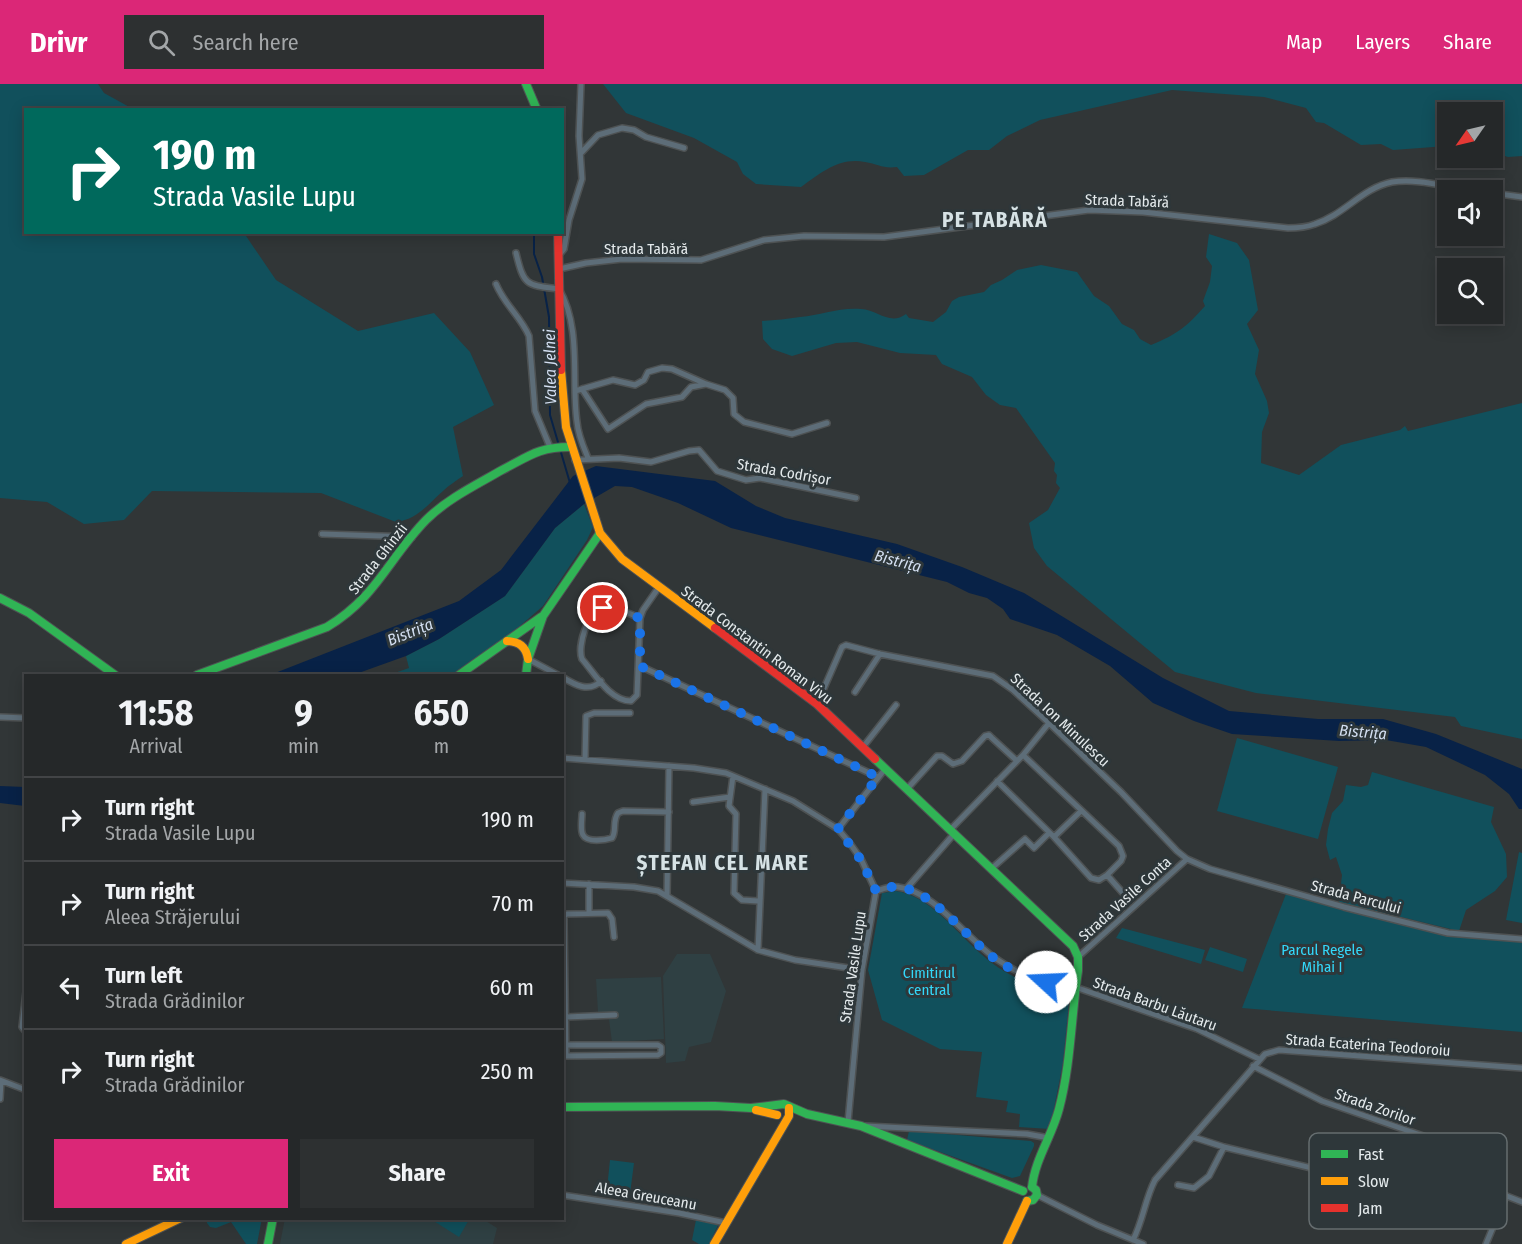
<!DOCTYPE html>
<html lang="en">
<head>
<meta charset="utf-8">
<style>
  :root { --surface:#252829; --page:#2d3031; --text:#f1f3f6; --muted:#a3a6a8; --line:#424446; --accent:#db2777 }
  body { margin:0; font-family:"Fira Sans Condensed",sans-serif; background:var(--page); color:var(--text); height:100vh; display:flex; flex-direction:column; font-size:22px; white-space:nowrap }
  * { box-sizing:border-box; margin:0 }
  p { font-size:20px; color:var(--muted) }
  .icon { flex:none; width:33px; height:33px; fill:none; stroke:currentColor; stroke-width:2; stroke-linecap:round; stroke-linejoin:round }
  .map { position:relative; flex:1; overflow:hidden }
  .drawer { position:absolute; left:24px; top:590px; width:540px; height:546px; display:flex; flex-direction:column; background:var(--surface); border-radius:0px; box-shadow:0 3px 15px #0003,0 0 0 2px var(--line) }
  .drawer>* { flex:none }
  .guide { position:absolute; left:24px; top:24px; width:540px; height:126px; border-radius:0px; box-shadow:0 3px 15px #0003,0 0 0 2px var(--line); background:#00695c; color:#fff; overflow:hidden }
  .needle { width:39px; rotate:236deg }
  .controls { position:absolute; left:1437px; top:18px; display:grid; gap:12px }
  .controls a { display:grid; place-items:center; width:66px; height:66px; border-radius:0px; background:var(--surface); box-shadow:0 3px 15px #0003,0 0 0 2px var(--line); font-size:30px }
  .pin { position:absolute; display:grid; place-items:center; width:51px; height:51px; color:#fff; margin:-26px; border:3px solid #fff; border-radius:50%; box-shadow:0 2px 6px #0007 }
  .me { position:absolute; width:66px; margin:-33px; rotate:290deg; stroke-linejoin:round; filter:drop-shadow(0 0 4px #0008) }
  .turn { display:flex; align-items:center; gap:21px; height:126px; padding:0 30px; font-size:27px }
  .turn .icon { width:78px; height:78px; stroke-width:2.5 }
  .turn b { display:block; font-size:42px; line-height:51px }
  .eta { display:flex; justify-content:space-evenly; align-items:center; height:102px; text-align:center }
  .eta b { font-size:36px; font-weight:700; line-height:42px }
  .action { display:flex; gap:12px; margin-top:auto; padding:12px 30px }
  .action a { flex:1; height:69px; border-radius:0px; background:var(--accent); color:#fff; font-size:24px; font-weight:700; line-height:69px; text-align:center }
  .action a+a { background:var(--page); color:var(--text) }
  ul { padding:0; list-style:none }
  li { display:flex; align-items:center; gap:18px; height:84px; padding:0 30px; border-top:2px solid var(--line) }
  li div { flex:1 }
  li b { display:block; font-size:22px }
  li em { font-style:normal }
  header { display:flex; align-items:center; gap:36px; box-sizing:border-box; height:84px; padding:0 30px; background:var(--accent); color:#fff }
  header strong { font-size:28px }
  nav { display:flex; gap:33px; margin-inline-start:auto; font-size:21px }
  .search { width:420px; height:54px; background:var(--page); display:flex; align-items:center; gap:15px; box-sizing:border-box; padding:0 21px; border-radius:0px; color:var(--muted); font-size:22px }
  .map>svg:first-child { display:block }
  .built { fill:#2f4043 }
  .green { fill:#11505c }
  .water { fill:#082247 }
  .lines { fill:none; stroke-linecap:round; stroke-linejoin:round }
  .stream { stroke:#082247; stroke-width:2 }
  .street-casing { stroke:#4e5253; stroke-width:8 }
  .fast-casing { stroke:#4e5253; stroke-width:10 }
  .slow-casing { stroke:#4e5253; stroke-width:10 }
  .jam-casing { stroke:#4e5253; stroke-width:10 }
  .street { stroke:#5d6d78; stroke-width:5 }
  .fast { stroke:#30b455; stroke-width:8 }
  .slow { stroke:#ff9f0a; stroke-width:8 }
  .jam { stroke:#e5322d; stroke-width:8 }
  .route { stroke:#1a73e8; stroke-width:10; stroke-dasharray:0 18 }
  .labels { text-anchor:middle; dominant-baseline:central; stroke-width:6; stroke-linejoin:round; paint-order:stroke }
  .street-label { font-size:15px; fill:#e4eaec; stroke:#2e373a }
  .park-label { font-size:15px; fill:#33d8fa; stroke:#2e373a }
  .water-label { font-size:16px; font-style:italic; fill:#d3dff1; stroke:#2e373a }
  .district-label { font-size:21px; font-weight:bold; letter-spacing:1.5px; fill:#d6e2e5; stroke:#2e373a }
  .key { fill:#2e373a; stroke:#656d6f; stroke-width:1.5 }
  .key-label { font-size:16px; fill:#e4eaec }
</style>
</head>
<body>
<header>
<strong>Drivr</strong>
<div class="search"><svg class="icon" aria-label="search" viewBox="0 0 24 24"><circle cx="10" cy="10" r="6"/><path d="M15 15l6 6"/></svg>Search here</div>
<nav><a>Map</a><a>Layers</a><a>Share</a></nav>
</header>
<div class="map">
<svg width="1522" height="1160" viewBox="0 0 1522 1160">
  <rect width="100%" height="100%" fill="#313637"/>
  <path class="built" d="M677,870H710L726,907L711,958L689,963L685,977L666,979L663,892Z
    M661,893L664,955L612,958L608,928H598L596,895Z
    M285,1134H481L497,1144L493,1160H280Z"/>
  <path class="green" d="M0,0H98L104,9L133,25L26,26V148L244,149L276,196L358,247L434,229L470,268L494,321L453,343L463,392C456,397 449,401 443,407C427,421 418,435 396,438L321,409L152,407L124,436L84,440L47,418L0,414Z
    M603,0H1522V72L1508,73L1493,68L1492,28H1448L1447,62L1393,66L1381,60L1361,61L1324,39L1316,38L1306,24L1264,13L1172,6L1040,36L1007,52L989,66H968L924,91L904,92L897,83C883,85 878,80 865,78C839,73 821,89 801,103L756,100L743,90L737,78L694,54L626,29Z
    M1209,150L1237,159L1249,176L1258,226L1247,240L1259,266L1255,290L1267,317L1269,329L1262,348L1261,379L1299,391L1341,361L1400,346L1405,342L1408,347L1522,319V655L1461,642L1455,633L1256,609L1175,588L1047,482L1034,464L1029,439L1048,426L1060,404L1056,399L1057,391L1054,387L1055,379L1016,324L1000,321L986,311L972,293L942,280L936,271L900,269L857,258L836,259L792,272L772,265L763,255L762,237C775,236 788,235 800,233C821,231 840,223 861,225C878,226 890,242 906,230L909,234L933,238L946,228L952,217L959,213L984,208L991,201L1002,196L1017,186L1041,181L1077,188L1094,212L1109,222L1122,240L1134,246L1140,255L1151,261C1178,250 1186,243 1205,222L1203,217L1210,198L1212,182L1206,173Z
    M584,420L593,443L587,456L543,522L513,548L451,591H389L409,584L406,572L439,555L505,512L555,444Z
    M1237,654L1338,683L1318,755L1217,727Z
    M1372,688L1494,723L1491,738L1506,770L1507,793L1495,807L1466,826L1459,847L1339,818L1342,791L1336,773L1330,776L1326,761L1328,745L1332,729L1343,717L1346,701L1361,703L1368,701Z
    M1519,768L1522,769V839L1506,836Z
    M896,807C930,812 956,848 981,870C1005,892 1037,906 1070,908L1063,979L1050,1045L1019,1043L1020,1030L1006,1028L1008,1017L976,1013L982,968L940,965L882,936L868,886L882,809Z
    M1286,810L1448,849L1522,857V948L1242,924Z
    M1122,844L1205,866L1201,880L1116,854Z
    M1210,863L1247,875L1243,888L1205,876Z
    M909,1047L1031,1057L1034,1059V1062L1020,1092L1012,1094L907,1056Z
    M610,1076L634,1079L630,1110L607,1105Z
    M207,1134H262L257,1160H246L231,1138L216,1144L210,1143L207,1139Z
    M429,1134H470L459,1153Z
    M696,1136L718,1141L709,1160H699L692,1156Z"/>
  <path class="water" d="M596,382L715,397L756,422L785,434L897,460L962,483L1024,509L1163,594L1229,627L1318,635H1383L1436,650L1522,685V725H1519L1509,710L1485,691L1426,663L1386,656L1339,657L1232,650L1194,637L1153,619L1110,582L1057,551L1010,535L1003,525L987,514L969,509L947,498L731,444L678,419L632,403L615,402L584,420L555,444L505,512L439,555L406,572L353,591H270L459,517L501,486L573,392Z
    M0,702L25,703V722L0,719Z"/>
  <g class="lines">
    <path class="stream" d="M534,148V170L542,193L549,233L550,331L570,399"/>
    <g class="street-casing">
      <path id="street" d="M581,69L598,51L622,44L634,46L646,53L684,64
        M1492,109L1522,113
        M516,169C524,202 526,201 559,205C582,244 571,296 577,338C578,351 583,362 588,374
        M559,171L564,165L569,136L582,95L579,52L581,0
        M559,185L586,179L622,175L701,176L764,156L804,152L884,153L1089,126L1143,128L1288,144C1297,144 1307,143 1315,140C1344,131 1362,104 1392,98C1418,94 1445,103 1471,106
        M496,200C504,220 521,233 529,252L535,327L550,363
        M582,305L608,345L646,320L682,313L691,303L706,300
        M575,307L613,296L635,301L644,296L648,288L662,284L672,285L706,300L725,306L733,314L734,330L744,338L792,350L827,339
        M575,376L619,374L651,378L689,367L699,366L717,387L746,396L760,394L856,414
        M322,450L412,453
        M640,534C630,530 613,521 602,524C588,527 577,562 582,575C595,590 610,617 631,617L637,611L640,534L643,526L659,503
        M528,575L558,591
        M640,582L878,693
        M562,593C575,601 589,609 601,597
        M855,608L880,570
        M817,620L842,563L846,561L880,570L993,592L1013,606L1049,639L1121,708L1177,767L1187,775L1210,785L1344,823L1448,849L1522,855
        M0,633L26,634
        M863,663L896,621
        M1023,671L1119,762L1123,772L1121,777L1107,791L1122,808
        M562,674L694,684L726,689L793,717L838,745L849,758L861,775L876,807L862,886L848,1038
        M585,676L586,632L594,629H630
        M733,692L729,722L736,730L734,809L742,816L758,817
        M997,697L1054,753L1091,794L1099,796L1107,791
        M907,705L937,672H942L953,680L962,677L985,652L989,651L992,654L1017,677
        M693,718L730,713
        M582,730C582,736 580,746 583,751C587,759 606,756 612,754C617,747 612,737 618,729L623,727L669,728
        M838,745L885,685
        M950,746L1023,671L1049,639
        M1054,753L1081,727
        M991,785L1025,755L1034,764L1049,749
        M562,799L634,803L658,807L758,866L795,876L862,886
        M589,800V829
        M906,805L954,750
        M876,807C883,805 890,802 898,803C935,807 968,857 998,876C1021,892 1048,901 1075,903L1197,945L1259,975
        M667,812L669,682
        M758,866L765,705
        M1078,873L1187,775
        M26,908L22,943L26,948
        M566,933L615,931
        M566,961H658L661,963V969L658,971L566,972C565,928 565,883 564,839V832L567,830L608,829L612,835L614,853
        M1253,982L1322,1017L1432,1055C1445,1067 1438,1081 1450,1090L1522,1118
        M0,996L26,1006
        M0,1015L1,997
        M865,1042L1027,1050L1049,1054
        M1193,1053L1224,1063L1416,1109L1436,1104L1450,1090
        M1178,1101L1194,1104L1209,1092L1224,1063
        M562,1111L679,1129L726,1139
        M1037,1111L1097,1141L1143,1160
        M1133,1156C1143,1137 1145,1115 1155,1096L1265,970L1279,966L1522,984
        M1486,1160L1506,1112"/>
    </g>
    <g class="fast-casing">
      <path id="fast" d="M526,0L537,26
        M0,514L29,529L115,591
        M197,591L327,543C377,513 388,475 426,436C447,415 476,401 502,386C529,372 539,363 570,363
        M459,591L541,533
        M526,591L528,575L543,532L600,449
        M875,675L1073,862L1078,873V887C1071,933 1071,980 1059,1025C1052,1052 1035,1075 1032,1103
        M562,1023L715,1022L751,1024L784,1020L807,1030L861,1042L1023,1107
        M1027,1117L1033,1116L1037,1111L1036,1106L1032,1103
        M268,1160L273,1134"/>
    </g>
    <g class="slow-casing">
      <path id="slow" d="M561,286L566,343L600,449L622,475L715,544
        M507,557C519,558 526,562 528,575
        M756,1026L777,1031
        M126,1160L181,1134
        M714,1160L789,1032V1024
        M1007,1160L1027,1117"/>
    </g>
    <g class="jam-casing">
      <path id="jam" d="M558,148L561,286
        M715,544L817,620L875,675"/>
    </g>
    <use href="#street" class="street"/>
    <use href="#fast" class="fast"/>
    <use href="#slow" class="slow"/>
    <use href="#jam" class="jam"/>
  </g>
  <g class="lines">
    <path class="route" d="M603,524H610L640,534V582L878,693L838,745L861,776L876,807C883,805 891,802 899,803C933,807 968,855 995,875C1010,886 1028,893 1046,898"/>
  </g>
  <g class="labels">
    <g class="street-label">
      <text transform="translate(1127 117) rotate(2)">Strada Tabără</text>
      <text x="646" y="165">Strada Tabără</text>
      <text transform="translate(784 388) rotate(10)">Strada Codrișor</text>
      <text transform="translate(378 475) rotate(-52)">Strada Ghinzii</text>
      <text transform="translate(757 561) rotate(37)">Strada Constantin Roman Vivu</text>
      <text transform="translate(1060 636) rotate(43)">Strada Ion Minulescu</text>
      <text transform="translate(1356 813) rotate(15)">Strada Parcului</text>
      <text transform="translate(1125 815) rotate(-42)">Strada Vasile Conta</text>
      <text transform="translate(853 883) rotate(-82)">Strada Vasile Lupu</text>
      <text transform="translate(1155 920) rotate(20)">Strada Barbu Lăutaru</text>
      <text transform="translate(1368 961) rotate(4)">Strada Ecaterina Teodoroiu</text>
      <text transform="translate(1375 1023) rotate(19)">Strada Zorilor</text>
      <text transform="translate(646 1112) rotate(10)">Aleea Greuceanu</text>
    </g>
    <g class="park-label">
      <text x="1322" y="866">Parcul Regele<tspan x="1322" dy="17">Mihai I</tspan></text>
      <text x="929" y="889">Cimitirul<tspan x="929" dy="17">central</tspan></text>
    </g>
    <g class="water-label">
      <text transform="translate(550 283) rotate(-91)">Valea Jelnei</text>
      <text transform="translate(898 477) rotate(15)">Bistrița</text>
      <text transform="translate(410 548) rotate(-22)">Bistrița</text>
      <text transform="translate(1363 648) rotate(5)">Bistrița</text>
    </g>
    <g class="district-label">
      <text x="995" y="136">PE TABĂRĂ</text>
      <text x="723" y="779">ȘTEFAN CEL MARE</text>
    </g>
  </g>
  <rect x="1309" y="1049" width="198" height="96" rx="9" class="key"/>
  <rect x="1321" y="1066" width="27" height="8" fill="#30b455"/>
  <rect x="1321" y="1093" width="27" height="8" fill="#ff9f0a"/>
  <rect x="1321" y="1120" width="27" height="8" fill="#e5322d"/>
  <g class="key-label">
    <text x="1358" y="1076">Fast</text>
    <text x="1358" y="1103">Slow</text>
    <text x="1358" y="1130">Jam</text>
  </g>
</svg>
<div class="controls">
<a><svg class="needle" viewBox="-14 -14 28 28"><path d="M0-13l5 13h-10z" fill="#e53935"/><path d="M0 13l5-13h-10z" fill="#a3a6a8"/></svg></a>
<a><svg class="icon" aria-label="sound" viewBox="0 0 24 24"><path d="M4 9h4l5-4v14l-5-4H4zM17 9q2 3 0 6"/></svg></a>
<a><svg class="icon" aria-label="search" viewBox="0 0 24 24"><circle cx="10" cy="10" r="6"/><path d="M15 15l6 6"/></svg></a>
</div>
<div class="pin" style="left:603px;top:524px;background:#d93025"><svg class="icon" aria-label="arrive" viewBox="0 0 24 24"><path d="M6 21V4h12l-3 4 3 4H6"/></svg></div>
<svg class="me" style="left:1046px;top:898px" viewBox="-20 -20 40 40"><circle r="19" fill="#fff"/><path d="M0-13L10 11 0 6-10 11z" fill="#1a73e8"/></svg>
<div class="guide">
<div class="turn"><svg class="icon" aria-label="right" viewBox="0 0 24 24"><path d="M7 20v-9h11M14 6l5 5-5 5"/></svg><div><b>190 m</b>Strada Vasile Lupu</div></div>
</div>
<section class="drawer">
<div class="eta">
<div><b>11:58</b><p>Arrival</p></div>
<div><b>9</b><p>min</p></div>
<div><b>650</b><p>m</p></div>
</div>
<ul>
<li><svg class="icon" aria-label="right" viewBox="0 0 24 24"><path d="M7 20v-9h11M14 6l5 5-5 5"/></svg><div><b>Turn right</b><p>Strada Vasile Lupu</p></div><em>190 m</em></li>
<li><svg class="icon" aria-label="right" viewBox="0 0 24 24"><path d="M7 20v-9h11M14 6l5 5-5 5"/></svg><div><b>Turn right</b><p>Aleea Străjerului</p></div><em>70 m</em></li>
<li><svg class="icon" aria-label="left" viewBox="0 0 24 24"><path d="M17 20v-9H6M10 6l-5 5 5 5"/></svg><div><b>Turn left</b><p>Strada Grădinilor</p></div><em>60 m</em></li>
<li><svg class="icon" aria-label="right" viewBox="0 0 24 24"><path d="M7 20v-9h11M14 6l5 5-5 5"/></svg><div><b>Turn right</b><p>Strada Grădinilor</p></div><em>250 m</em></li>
</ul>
<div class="action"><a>Exit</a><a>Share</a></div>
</section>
</div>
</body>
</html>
